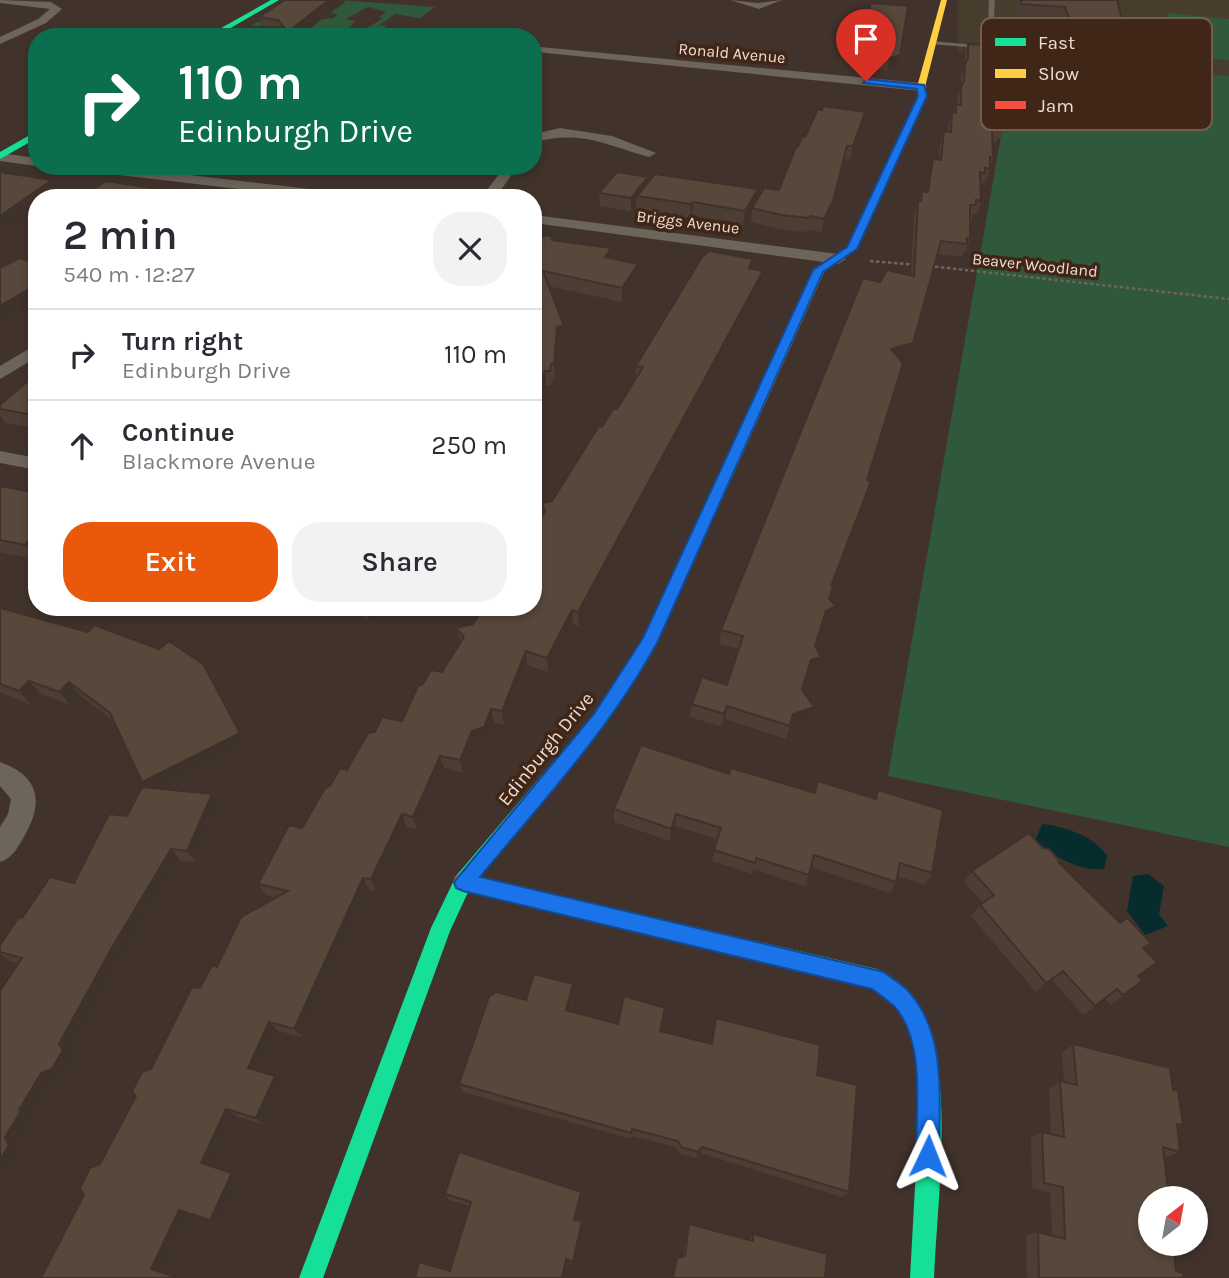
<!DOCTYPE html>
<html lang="en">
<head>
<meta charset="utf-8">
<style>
  :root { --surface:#fff; --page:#f2f2f3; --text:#2b2b33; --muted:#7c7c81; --line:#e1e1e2; --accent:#ea580c }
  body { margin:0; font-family:Karla,sans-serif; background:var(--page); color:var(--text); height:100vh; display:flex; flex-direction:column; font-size:26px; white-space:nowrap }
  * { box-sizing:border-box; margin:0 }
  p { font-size:23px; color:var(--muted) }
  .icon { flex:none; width:38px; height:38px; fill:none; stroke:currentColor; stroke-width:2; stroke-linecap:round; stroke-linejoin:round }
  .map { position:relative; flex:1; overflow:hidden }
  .side { position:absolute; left:28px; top:189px; width:514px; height:427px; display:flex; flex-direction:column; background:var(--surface); border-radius:28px; box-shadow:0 4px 10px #0003 }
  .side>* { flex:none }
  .guide { position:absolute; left:28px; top:28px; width:514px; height:147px; border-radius:28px; box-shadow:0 4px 10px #0003; background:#0b6e4f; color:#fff; overflow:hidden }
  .needle { width:46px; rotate:31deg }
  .buttons { position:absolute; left:1138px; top:1186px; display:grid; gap:14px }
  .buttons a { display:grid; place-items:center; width:70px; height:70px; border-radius:50%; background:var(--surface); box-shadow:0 4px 10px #0003; font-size:35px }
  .pin { position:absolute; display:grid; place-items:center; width:60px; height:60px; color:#fff; margin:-72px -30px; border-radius:50% 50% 50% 0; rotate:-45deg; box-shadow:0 0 7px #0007 }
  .pin .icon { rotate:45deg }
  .me { position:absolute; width:77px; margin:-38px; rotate:2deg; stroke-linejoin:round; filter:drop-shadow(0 0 5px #0008) }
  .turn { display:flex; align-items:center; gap:24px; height:147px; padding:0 35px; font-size:32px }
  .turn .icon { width:91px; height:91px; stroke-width:2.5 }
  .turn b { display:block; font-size:49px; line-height:60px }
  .round { display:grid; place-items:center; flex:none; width:74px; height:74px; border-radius:28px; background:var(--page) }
  .overview { display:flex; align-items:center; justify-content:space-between; height:119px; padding:0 35px }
  h1 { font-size:42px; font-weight:600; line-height:52px }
  .button { display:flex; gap:14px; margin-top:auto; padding:14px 35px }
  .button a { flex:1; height:80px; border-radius:28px; background:var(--accent); color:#fff; font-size:28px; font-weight:600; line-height:80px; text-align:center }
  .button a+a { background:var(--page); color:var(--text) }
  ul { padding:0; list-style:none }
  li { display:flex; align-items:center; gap:21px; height:91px; padding:0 35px; border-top:2px solid var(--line) }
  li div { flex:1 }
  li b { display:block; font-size:26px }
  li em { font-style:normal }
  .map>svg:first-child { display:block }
  .education { fill:#473d2d }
  .green { fill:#30583b }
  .water { fill:#062c2e }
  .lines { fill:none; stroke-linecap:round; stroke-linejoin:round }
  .path { stroke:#6e645c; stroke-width:2.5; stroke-dasharray:3.5 2.5; stroke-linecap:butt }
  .lane { fill:#6d645a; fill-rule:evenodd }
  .street { fill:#6d645a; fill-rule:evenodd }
  .fast { fill:#16e098; fill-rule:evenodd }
  .slow { fill:#ffcf43; fill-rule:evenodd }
  .jam { fill:#f24e42; fill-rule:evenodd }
  .wall { fill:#4c3e34 }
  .shaded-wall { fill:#3e322a }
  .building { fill:#58483c; stroke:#3e322a; stroke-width:2 }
  .route { fill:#1a73e8; stroke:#114b97; stroke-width:2 }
  .labels { text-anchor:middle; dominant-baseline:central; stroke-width:7; stroke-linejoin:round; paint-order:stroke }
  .far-street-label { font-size:16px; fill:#eedcd2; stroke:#402617 }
  .street-label { font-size:19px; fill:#eedcd2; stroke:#402617 }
  .key { fill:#402617; stroke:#745d4f; stroke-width:2 }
  .key-label { font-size:19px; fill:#eedcd2 }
</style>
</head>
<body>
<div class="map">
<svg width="1229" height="1278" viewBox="0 0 1229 1278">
  <rect width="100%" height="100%" fill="#41332b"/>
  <path class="education" d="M958,0H1229V76L958,51Z"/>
  <path class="green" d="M338,0L435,7L420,18L395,14L380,25L387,26C376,33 375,35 361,32L383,18L379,17L386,12L368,7L346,19L355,21L346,32L307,35L244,30L257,22L273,24L334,18L337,14L286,4L337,9L346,1Z
    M1167,13L1229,19V60L1181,56Z
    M1015,57L1229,76V847L888,776Z"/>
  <path class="water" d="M1042,824C1064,826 1096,837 1107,856L1104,869C1081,872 1052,856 1035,841Z
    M1148,874L1164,886L1159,914L1168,926L1145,935L1127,911L1133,876Z"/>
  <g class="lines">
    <path class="path" d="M870,261L917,265
      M929,266L1229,299"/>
    <path class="lane" d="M989,0H995L992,49L930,44L932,41L987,46Z"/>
    <path class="street" d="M0,0L51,2L62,9L46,23L0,44V37L38,19L50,9L0,3Z
      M730,0L758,3L782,0L759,9Z
      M540,47L921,83L927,87L921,91L536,52L535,50Z
      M560,128L612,136L656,153L649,157C603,144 583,130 534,142V134Z
      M0,153L37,158V166L0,161Z
      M70,166H113L353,194L360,198H315L76,170Z
      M505,166H518L495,198H481Z
      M534,215L838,254L846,259L838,264L534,223Z
      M37,344V357L0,379V366Z
      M0,451L37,458V470L0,463Z
      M0,762C39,776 44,801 25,835C18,847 13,858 0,862V827L8,814L11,799L0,786Z"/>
    <path class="fast" d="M271,0H279L215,37H205Z
      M37,131V138L0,159V152Z
      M731,460L738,464L656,645L606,724L470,888L450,931L323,1278H299L431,928L456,876L594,714L643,638L724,464Z
      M617,909L877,969C901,979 921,1003 929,1027C952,1092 937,1208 934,1278H910L918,1132L916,1060L909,1031L896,1007L872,988L617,927L610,925L607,918L610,911Z"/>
    <path class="slow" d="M941,0H947L925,87L926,96L856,249L824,272L738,464L736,467H726L724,464L814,270L847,247L918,96L917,87Z"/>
    <path class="jam" d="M463,873L617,909L624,911L627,918L624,925L617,927L463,891L456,888L453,882L456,876Z"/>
  </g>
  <path class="wall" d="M285,0H339L340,5L299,37L262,27L259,17Z
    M1015,0H1117L1126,35L1120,53L1097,51L1064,39L1060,24L1016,21Z
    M871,3L898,68L887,70L869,68L875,45L860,44L862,32Z
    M968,44L1012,88L1007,113L1003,114L1004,126L1000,139H997L996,142H993V158L990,169L986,182H983L981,186H980L981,201L977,215L973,214L972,219H970V238L966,252H964L962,257L937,254L909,357L900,359L868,481L866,496L832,587L830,600L836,606L832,620L822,625L815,647L821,657L817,671L807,674L802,689L810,721L790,727L786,739L725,719L722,727L690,717L692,704L727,685L739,649L719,644L721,630L880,282L911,275L914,214L922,191H927L933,159L939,160L940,144L944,131H948V125L952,112L954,113L956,105H957V100L961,87V77L965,64V56Z
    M865,112L862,124L850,159H845L830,215L822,232L808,230L806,232L779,229L751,222L752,210L743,225L692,215L690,218L636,209V205L631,212L600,206L599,193L647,183L758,189L757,200L779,190L798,147L805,137Z
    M534,238L552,240L611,258L638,264V278L622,302L548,286L564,341H558L555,379H552L551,385H546Z
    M752,269L761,285L579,626L573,624L548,672L527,665L504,725L494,722L487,740L475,745L463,773L444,768L417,829L406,827L376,891L369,889L302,1037L278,1031L259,1072L275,1076L283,1084L265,1125L236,1116L213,1167L232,1173L242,1178L222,1224L191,1214L164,1272L41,1278L151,1069L200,988L276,898L266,895L258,884L302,828L330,786L347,770L375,732L402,721L423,684L442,672L461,643L456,628L473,624L543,515L542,503L552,501L602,427L617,409L636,378V366Z
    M37,373V428L5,423L0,415V405Z
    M0,486L37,493V558L35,559L0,552Z
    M256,607H316L313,616L258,613Z
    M355,607H402L383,618L381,615L369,622Z
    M0,608L248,746L164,789L220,806L196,862L181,861L126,955L72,1052L77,1059L66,1077L56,1081L34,1117L36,1118L21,1144L25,1151L13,1172L3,1175L0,1180V991L18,963L10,961L0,954V945L22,918L74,883L127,816L146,787L114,722L80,695L70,705L41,694L31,705L0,692Z
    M729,774L814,793L818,781L874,799L878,790L932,873L925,885L897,876L896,882L890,893L811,867L805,886L753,869L752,874L712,861L717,839L675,826L670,841L614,822V809Z
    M1059,863L1120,923L1151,943L1144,948L1138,976L1142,981L1111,1005L1105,999L1083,1015L1052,980L1036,992L971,916L980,905L983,903L964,882L972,871Z
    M573,984L574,994L570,1011L618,1024L665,1008L661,1031L711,1044L716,1018L817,1075L849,1192L842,1197L700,1153L696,1158L679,1153L676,1147L632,1136L631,1139L463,1092L459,1084L526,1000Z
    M1073,1044L1173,1090L1183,1125L1177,1128L1180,1152L1164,1158L1150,1199L1176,1271L1183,1278H1027L1026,1236L1038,1232L1052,1236L1050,1193L1032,1188L1031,1138L1042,1132L1051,1134L1049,1089L1060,1081L1064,1082L1062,1053Z
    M581,1192L582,1197L576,1220L582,1221L583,1226L574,1265L568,1263L564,1278H415L450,1271L470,1206L449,1200L445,1194Z
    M689,1224L749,1240L753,1234L825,1278H672L675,1262L677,1258L683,1256L687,1229Z"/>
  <path class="shaded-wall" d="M329,0H339L340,5L299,37H281Z
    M900,55L898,68L887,70L890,58Z
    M1011,100L1007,113L999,116L1002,103Z
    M865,112L862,124L850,159L853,146Z
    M847,146L830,215L822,232L824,219Z
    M648,177L647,191L637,196L636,205L631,212V198Z
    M52,180L59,193L52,198H37V209L0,235V216Z
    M758,189L757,202L743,225L745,211Z
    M693,202L692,215L690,218L691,204Z
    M611,248V262L605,257Z
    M638,264V278L622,302V288Z
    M763,271L761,285L579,626L578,612Z
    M37,284V302L0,325V306Z
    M564,326V341H558L555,379L554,365L557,327Z
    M913,343L909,357L888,363L891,349Z
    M545,371L546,385L534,409V393Z
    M37,411V422L32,415Z
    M871,481L866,496L827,600L831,586Z
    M29,541L37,553V558L35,559L25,545Z
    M836,606L832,620L822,625L811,660L826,611Z
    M309,607H316L313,616Z
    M366,607H378L381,615L369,622L364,608Z
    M380,607H402L383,618Z
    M572,610L573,624L548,672L547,658Z
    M526,651L527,665L504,725L502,711Z
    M821,657L817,671L807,674L811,660Z
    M203,664L248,746L152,795L142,782Z
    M29,681L41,694L31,705L19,691Z
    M69,682L80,695L70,705L59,692Z
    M727,706L725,719L722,727L724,714Z
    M814,707L810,721L790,727L786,739L793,714Z
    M491,709L494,722L487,740L475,745L463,773L460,760L472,731Z
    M440,756L444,768L417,829L413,817Z
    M212,794L220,806L196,862L187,851Z
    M402,814L406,827L376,891L371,879Z
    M676,814L675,826L670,841L671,829Z
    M171,849L181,861L126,955L72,1052L77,1059L66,1077L56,1081L34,1117L36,1118L21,1144L25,1151L13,1172L3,1175L0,1180V1160L5,1137L19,1110L59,1044L114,944Z
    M363,878L369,889L302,1037L294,1029Z
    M1063,971L1052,980L1036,992L1046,983Z
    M573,984L574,994L567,1019L566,1010Z
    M269,1022L278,1031L257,1076L248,1068Z
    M275,1076L283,1084L265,1125L256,1118Z
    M226,1109L236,1116L212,1169L201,1163Z
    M702,1147L700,1153L696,1158L698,1152Z
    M232,1173L242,1178L222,1224L210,1220Z
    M581,1192L582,1197L575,1224L574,1220Z
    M179,1210L191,1214L164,1272L182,1278H178L151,1269Z
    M582,1221L583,1226L574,1265L573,1262Z
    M566,1259L568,1263L564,1278H562Z"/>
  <path class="building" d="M285,0H329L281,37H223L245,27H284L278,20L259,17Z
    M1021,0H1117L1126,35L1104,33L1070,21L1065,7L1021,4Z
    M871,3L908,6L900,55L890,58L871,56L879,34L862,32Z
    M968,44L1012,46L1013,76L1012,88L1009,87L1011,100L1002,103L1004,126H1000V129H992L993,158L990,157V169L985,168V173L980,172L981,201L976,200V205H970V238H967V244L941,241L913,343L891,349L903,363L867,480L871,481L831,586L833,587L829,599L836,606L826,611L815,646L821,657L811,660L802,689L814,707L793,714L790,726L727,706L724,714L692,704L702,677L727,685L743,636L721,630L863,278L880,282L887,270L914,276L918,201H921L922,191L928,192L933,159L941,160L944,131L951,132L952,112L956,113V105H961V87L964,81L965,64L968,58Z
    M823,106L865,112L853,146H847L833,201L824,219L810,216L809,218L781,215L752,208L764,188L779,190L796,147H798L802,137H805L818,109L822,110Z
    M0,172L52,180L0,216Z
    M617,172L648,177L631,198L599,193Z
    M655,174L758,189L745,211L693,202L691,204L637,196Z
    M106,181L178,192L183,188L231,198H80Z
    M239,194L256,198H234Z
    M550,235L552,240L611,248L605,257L638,264L622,288L543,271L564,326L557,327L554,365L551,364L550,371H545L534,393V238Z
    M709,251L753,259L749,268L763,271L578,612L572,610L547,658L526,651L502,711L491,709L484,727L472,731L460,760L440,756L413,817L402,814L371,879L363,878L294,1029L269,1022L248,1068L275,1076L256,1118L226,1109L201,1163L232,1173L210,1220L179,1210L151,1269L178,1278H41L84,1195L80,1188L90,1168L100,1164L136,1096L132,1091L142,1072L151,1069L192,987L200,988L212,965L217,967L241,917L288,891L258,884L289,825L302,828L325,788L330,786L340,768L347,770L368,733L375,732L382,717L402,721L418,686L423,684L431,670L442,672L464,637L456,628L473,624L484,607H534V530L545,511L542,503L552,501L599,426L602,427L613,409H617L643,367L636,366L702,257Z
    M20,258L37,264V284L0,306V268Z
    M37,373V411L32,415L0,409V405Z
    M0,486L37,493V543L29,541L25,545L0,540Z
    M0,608L88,632L94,625L159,649L169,641L203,664L240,733L142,782L110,713L69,682L59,692L29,681L19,691L0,684Z
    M641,745L729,774L731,768L815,793L818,781L876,799L878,790L943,810L932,873L900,863L896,882L814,855L809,875L756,858L755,863L714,850L721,828L676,814L671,829L614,809Z
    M142,787L212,794L187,851L171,849L114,944L59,1044L63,1050L52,1069L41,1073L19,1110L21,1111L5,1137L9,1145L0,1160V991L22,958L0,952V945L19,917L22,918L50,877L74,883L109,814L127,816Z
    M1029,833L1043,848L1049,849L1058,859L1059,863L1120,923L1127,918L1151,943L1143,948L1157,962L1138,976L1142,981L1123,995L1117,989L1095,1006L1063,971L1046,983L980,905L994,895L972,871Z
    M534,974L573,984L566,1010L618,1024L624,996L665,1008L660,1031L712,1044L716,1018L820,1045L817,1075L857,1085L849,1192L702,1147L698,1152L681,1147L678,1141L632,1129L631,1133L459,1084L489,997L496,992L526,1000Z
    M1073,1044L1170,1068L1173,1090L1178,1091L1183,1125L1177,1124L1180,1152L1163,1147L1169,1199H1150V1244H1173L1176,1271L1183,1273V1278H1039L1038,1232L1065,1239L1063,1187L1044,1183L1042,1132L1064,1137L1060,1081L1077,1085Z
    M459,1152L581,1192L574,1220L582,1221L573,1262L566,1259L562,1278H415L419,1262L450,1271L471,1202L445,1194Z
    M689,1224L753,1241V1234L827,1254L825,1278H673L677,1258L685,1256Z"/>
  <path class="route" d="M866,79L924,85L927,96L857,249L823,272L658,641C611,728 543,801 480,877L884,972C892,979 904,985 910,993C948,1037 939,1103 939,1156L936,1164L928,1168L920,1164L916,1156C916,1113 926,1040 894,1006C887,1000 879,994 872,989L463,891L456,888L454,882L594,714L643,638L813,270L847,247L918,96L917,89L863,83Z"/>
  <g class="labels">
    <g class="far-street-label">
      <text transform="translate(732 53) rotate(5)">Ronald Avenue</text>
      <text transform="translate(688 222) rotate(7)">Briggs Avenue</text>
      <text transform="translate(1035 265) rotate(6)">Beaver Woodland</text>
    </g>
    <g class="street-label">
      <text transform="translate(546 749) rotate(-51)">Edinburgh Drive</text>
    </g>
  </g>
  <rect x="981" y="18" width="231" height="112" rx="10" class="key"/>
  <rect x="995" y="38" width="31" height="8" fill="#16e098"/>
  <rect x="995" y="69" width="31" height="9" fill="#ffcf43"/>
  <rect x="995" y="101" width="31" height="8" fill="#f24e42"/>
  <g class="key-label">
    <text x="1038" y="49">Fast</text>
    <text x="1038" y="80">Slow</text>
    <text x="1038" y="112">Jam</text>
  </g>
</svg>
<div class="buttons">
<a><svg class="needle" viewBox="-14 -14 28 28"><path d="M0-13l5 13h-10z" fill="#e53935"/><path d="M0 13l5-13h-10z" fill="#7c7c81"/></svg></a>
</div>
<div class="pin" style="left:866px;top:81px;background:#d93025"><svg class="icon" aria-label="arrive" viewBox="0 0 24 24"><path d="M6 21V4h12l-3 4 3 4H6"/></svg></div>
<svg class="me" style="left:928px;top:1156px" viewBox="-20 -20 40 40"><path d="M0-17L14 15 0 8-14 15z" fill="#1a73e8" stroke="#fff" stroke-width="4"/></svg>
<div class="guide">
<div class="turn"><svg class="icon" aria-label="right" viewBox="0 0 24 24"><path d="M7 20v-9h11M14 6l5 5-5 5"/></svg><div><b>110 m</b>Edinburgh Drive</div></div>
</div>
<section class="side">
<div class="overview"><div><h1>2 min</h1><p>540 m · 12:27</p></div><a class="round"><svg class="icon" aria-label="close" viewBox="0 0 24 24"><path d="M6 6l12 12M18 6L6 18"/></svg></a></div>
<ul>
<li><svg class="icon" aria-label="right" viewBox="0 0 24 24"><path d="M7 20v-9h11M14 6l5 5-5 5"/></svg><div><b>Turn right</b><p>Edinburgh Drive</p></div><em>110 m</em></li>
<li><svg class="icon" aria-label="ahead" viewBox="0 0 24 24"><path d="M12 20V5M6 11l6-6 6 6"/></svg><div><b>Continue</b><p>Blackmore Avenue</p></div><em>250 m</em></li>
</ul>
<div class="button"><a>Exit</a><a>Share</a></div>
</section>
</div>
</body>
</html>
